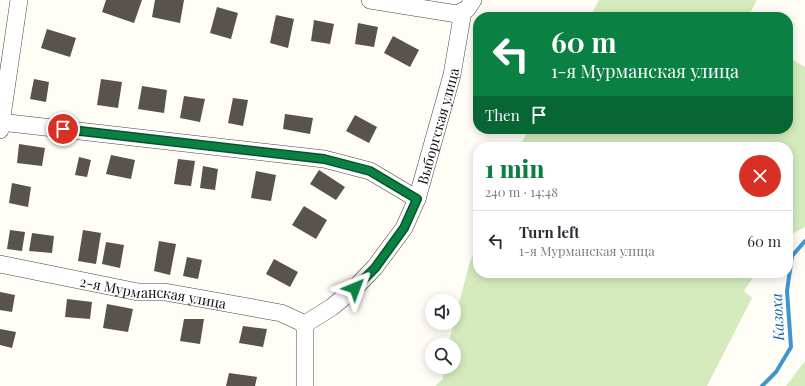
<!DOCTYPE html>
<html lang="en">
<head>
<meta charset="utf-8">
<style>
  :root { --surface:#fff; --page:#f2f2f3; --text:#2b2b33; --muted:#7c7c81; --line:#e1e1e2; --accent:#0b8043 }
  body { margin:0; font-family:"Playfair Display",serif; background:var(--page); color:var(--text); height:100vh; display:flex; flex-direction:column; font-size:15px; white-space:nowrap }
  * { box-sizing:border-box; margin:0 }
  p { font-size:13px; color:var(--muted) }
  .icon { flex:none; width:22px; height:22px; fill:none; stroke:currentColor; stroke-width:2; stroke-linecap:round; stroke-linejoin:round }
  .map { position:relative; flex:1; overflow:hidden }
  .sheet { position:absolute; left:473px; top:142px; width:320px; height:136px; display:flex; flex-direction:column; background:var(--surface); border-radius:16px; box-shadow:0 2px 10px #0003 }
  .sheet>* { flex:none }
  .banner { position:absolute; left:473px; top:12px; width:320px; height:122px; border-radius:16px; box-shadow:0 2px 10px #0003; background:#0b8043; color:#fff; overflow:hidden }
  .buttons { position:absolute; left:425px; top:294px; display:grid; gap:8px }
  .buttons a { display:grid; place-items:center; width:36px; height:36px; border-radius:50%; background:var(--surface); box-shadow:0 2px 10px #0003; font-size:20px }
  .pin { position:absolute; display:grid; place-items:center; width:34px; height:34px; color:#fff; margin:-17px; border:2px solid #fff; border-radius:50%; box-shadow:0 1px 4px #0007 }
  .me { position:absolute; width:44px; margin:-22px; rotate:44deg; stroke-linejoin:round; filter:drop-shadow(0 0 3px #0008) }
  .turn { display:flex; align-items:center; gap:14px; height:84px; padding:0 12px; font-size:18px }
  .turn .icon { width:52px; height:52px; stroke-width:2.5 }
  .turn b { display:block; font-size:28px; line-height:34px }
  .then { display:flex; align-items:center; height:38px; padding:0 12px; background:#0003; gap:8px; font-size:15px }
  .round { display:grid; place-items:center; flex:none; width:42px; height:42px; border-radius:21px; background:var(--page) }
  .head { display:flex; align-items:center; justify-content:space-between; height:68px; padding:0 12px }
  h1 { font-size:24px; font-weight:800; line-height:30px; color:var(--accent) }
  ul { padding:0; list-style:none }
  li { display:flex; align-items:center; gap:12px; height:60px; padding:0 12px; border-top:1px solid var(--line) }
  li div { flex:1 }
  li b { display:block; font-size:15px }
  li em { font-style:normal }
  .map>svg:first-child { display:block }
  .green { fill:#d5ebbd }
  .lines { fill:none; stroke-linecap:round; stroke-linejoin:round }
  .stream { stroke:#3f96cf; stroke-width:4 }
  .building { fill:#5a524d }
  .minor-casing { stroke:#444; stroke-width:18 }
  .minor { stroke:#fff; stroke-width:17 }
  .route-casing { stroke:#07532c; stroke-width:10 }
  .route { stroke:#0b8043; stroke-width:7 }
  .labels { text-anchor:middle; dominant-baseline:central; stroke-width:4; stroke-linejoin:round; paint-order:stroke }
  .street-label { font-size:14px; fill:#111; stroke:#fff }
  .water-label { font-size:15px; font-style:italic; fill:#1768a6; stroke:#fff }
</style>
</head>
<body>
<div class="map">
<svg width="805" height="386" viewBox="0 0 805 386">
  <rect width="100%" height="100%" fill="#fffdf5"/>
  <path class="green" d="M599,0H757L748,17H590Z
    M788,57L805,67V227L788,236V147H519L529,129H788Z
    M478,241V273H756L744,291L752,298L707,386H435L443,379L444,367H454V345H448L469,265Z
    M805,361V386H786Z"/>
  <g class="lines">
    <path class="stream" d="M762,386L776,372L791,347L787,291L792,256L805,241"/>
  </g>
  <path class="building" d="M106,0H142L134,23L102,12Z
    M155,0H184L180,23L152,17Z
    M217,7L238,13L231,39L210,33Z
    M276,15L294,19L288,48L270,43Z
    M314,20L334,24L330,44L311,41Z
    M358,23L378,27L374,47L355,44Z
    M47,29L76,38L70,57L41,48Z
    M393,36L419,50L410,67L384,53Z
    M34,79L49,82L46,102L30,99Z
    M101,79L122,82L118,108L97,105Z
    M142,86L167,90L164,113L138,109Z
    M184,96L205,99L200,122L180,118Z
    M233,98L248,100L243,126L228,123Z
    M285,114L313,118L310,134L283,129Z
    M355,115L377,127L369,143L346,131Z
    M19,144L45,148L42,166L17,163Z
    M111,155L135,160L131,179L106,174Z
    M79,157L91,160L87,177L75,175Z
    M178,159L195,161L191,186L174,184Z
    M203,166L218,169L215,190L200,188Z
    M319,170L345,187L336,200L310,184Z
    M256,171L276,175L271,201L251,198Z
    M12,183L31,187L28,207L9,203Z
    M304,206L327,220L316,239L292,225Z
    M10,230L25,232L22,251L7,249Z
    M83,230L101,233L96,264L78,261Z
    M32,233L54,236L52,253L29,251Z
    M159,241L176,244L170,275L154,271Z
    M106,242L124,245L120,268L102,264Z
    M187,257L202,260L198,279L183,276Z
    M274,259L298,272L290,287L266,274Z
    M0,292L15,295L12,312L0,310Z
    M67,299L92,302L90,319L65,317Z
    M107,304L133,309L128,332L103,328Z
    M184,319H204L200,344L180,341Z
    M243,326L267,329L263,347L239,343Z
    M0,329L16,332L12,348L0,345Z
    M229,373L257,377L255,386H226Z"/>
  <g class="lines">
    <g class="minor-casing">
      <g id="minor">
        <path d="M370,0L457,14L467,9L473,0"/>
        <path d="M0,122L324,159L370,171L417,199"/>
        <path d="M0,130L19,0"/>
        <path id="s1" d="M0,264L138,292H165L281,313L305,324"/>
        <path id="s2" d="M305,324L332,307L355,288L375,267L404,228L417,199L452,75L463,11"/>
        <path d="M305,324V386"/>
      </g>
    </g>
    <use href="#minor" class="minor"/>
  </g>
  <g class="lines">
    <g class="route-casing">
      <path id="route" d="M63,129L324,159L370,171L417,199L404,228L375,268L355,288"/>
    </g>
    <use href="#route" class="route"/>
  </g>
  <g class="labels">
    <g class="street-label">
      <text stroke="none"><textPath href="#s2" startOffset="247">Выборгская улица</textPath></text>
      <text stroke="none"><textPath href="#s1" startOffset="156">2-я Мурманская улица</textPath></text>
    </g>
    <g class="water-label">
      <text transform="translate(777 317) rotate(-93)">Казоха</text>
    </g>
  </g>
</svg>
<div class="buttons">
<a><svg class="icon" aria-label="sound" viewBox="0 0 24 24"><path d="M4 9h4l5-4v14l-5-4H4zM17 9q2 3 0 6"/></svg></a>
<a><svg class="icon" aria-label="search" viewBox="0 0 24 24"><circle cx="10" cy="10" r="6"/><path d="M15 15l6 6"/></svg></a>
</div>
<div class="pin" style="left:63px;top:129px;background:#d93025"><svg class="icon" aria-label="arrive" viewBox="0 0 24 24"><path d="M6 21V4h12l-3 4 3 4H6"/></svg></div>
<svg class="me" style="left:355px;top:288px" viewBox="-20 -20 40 40"><path d="M0-17L14 15 0 8-14 15z" fill="#0b8043" stroke="#fff" stroke-width="4"/></svg>
<div class="banner">
<div class="turn"><svg class="icon" aria-label="left" viewBox="0 0 24 24"><path d="M17 20v-9H6M10 6l-5 5 5 5"/></svg><div><b>60 m</b>1-я Мурманская улица</div></div>
<div class="then">Then<svg class="icon" aria-label="arrive" viewBox="0 0 24 24"><path d="M6 21V4h12l-3 4 3 4H6"/></svg></div>
</div>
<section class="sheet">
<div class="head"><div><h1>1 min</h1><p>240 m · 14:48</p></div><a class="round" style="background:#d93025;color:#fff"><svg class="icon" aria-label="close" viewBox="0 0 24 24"><path d="M6 6l12 12M18 6L6 18"/></svg></a></div>
<ul>
<li><svg class="icon" aria-label="left" viewBox="0 0 24 24"><path d="M17 20v-9H6M10 6l-5 5 5 5"/></svg><div><b>Turn left</b><p>1-я Мурманская улица</p></div><em>60 m</em></li>
</ul>
</section>
</div>
</body>
</html>
